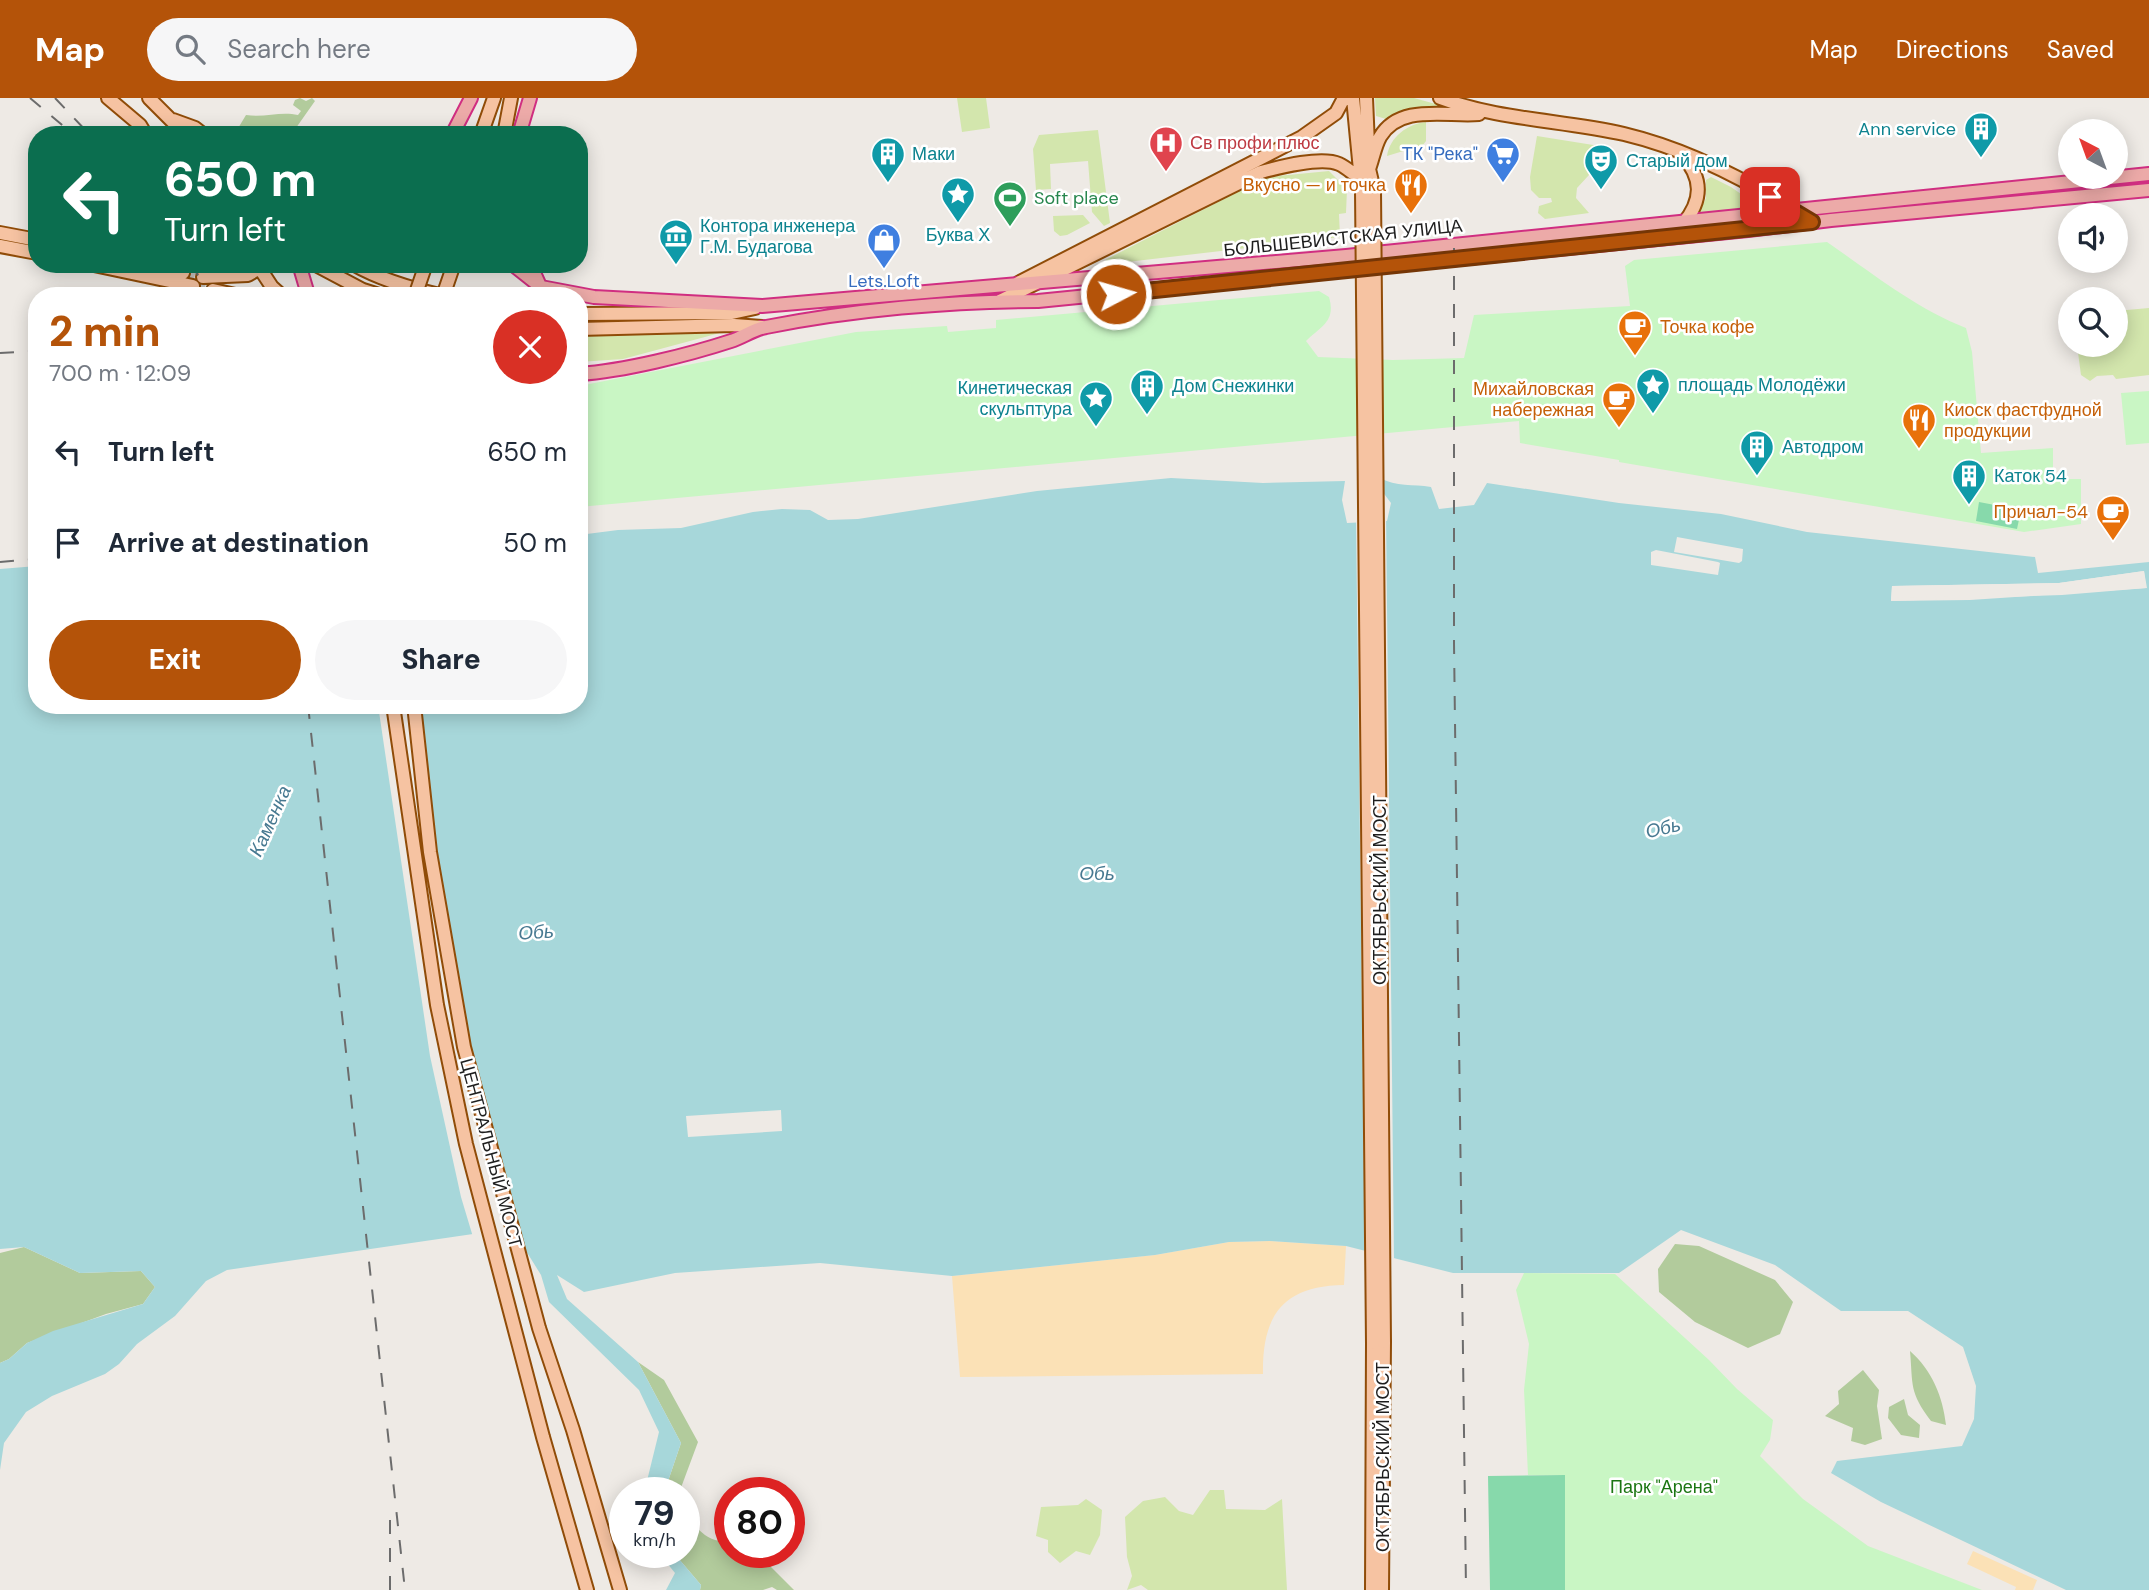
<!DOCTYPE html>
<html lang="en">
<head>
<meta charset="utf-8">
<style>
  :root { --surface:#fff; --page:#f6f6f7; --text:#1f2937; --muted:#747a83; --accent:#b45309 }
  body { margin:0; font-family:"DM Sans",sans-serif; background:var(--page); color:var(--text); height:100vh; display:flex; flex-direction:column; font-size:26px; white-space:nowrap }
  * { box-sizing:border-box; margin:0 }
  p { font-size:23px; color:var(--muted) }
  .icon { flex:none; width:38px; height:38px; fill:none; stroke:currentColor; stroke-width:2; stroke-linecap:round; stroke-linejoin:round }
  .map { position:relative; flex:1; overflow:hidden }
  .side { position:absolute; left:28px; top:189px; width:560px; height:427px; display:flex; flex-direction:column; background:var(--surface); border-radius:28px; box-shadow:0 4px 18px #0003 }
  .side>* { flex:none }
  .guide { position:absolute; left:28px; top:28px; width:560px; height:147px; border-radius:28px; box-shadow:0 4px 18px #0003; background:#0b6e4f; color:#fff; overflow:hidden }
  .needle { width:46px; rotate:319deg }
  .fabs { position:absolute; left:2058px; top:21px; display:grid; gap:14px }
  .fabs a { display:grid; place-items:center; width:70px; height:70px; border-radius:50%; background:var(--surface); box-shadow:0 4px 18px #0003; font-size:35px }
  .speed { position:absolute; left:609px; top:1379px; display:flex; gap:14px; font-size:35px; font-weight:700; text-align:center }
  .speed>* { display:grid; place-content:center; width:91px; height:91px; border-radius:50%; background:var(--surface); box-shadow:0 4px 18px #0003; line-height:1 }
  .speed small { font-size:18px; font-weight:400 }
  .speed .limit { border:10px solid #d22; background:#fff; color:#111 }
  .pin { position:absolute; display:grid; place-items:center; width:60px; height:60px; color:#fff; margin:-30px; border-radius:14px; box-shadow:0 4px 10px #0006 }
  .me { position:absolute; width:77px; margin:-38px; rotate:84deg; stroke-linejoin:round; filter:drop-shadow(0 0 5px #0008) }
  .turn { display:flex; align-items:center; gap:24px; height:147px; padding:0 21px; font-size:32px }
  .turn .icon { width:91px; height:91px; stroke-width:2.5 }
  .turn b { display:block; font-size:49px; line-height:60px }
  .round { display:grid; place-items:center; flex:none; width:74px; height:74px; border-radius:37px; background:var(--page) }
  .head { display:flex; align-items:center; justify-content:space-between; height:119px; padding:0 21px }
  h1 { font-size:42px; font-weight:800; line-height:52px; color:var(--accent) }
  .button { display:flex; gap:14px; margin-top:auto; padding:14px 21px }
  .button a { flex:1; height:80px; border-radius:42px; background:var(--accent); color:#fff; font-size:28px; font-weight:800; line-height:80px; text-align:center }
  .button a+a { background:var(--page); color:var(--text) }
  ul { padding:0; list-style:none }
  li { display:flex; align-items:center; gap:21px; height:91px; padding:0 21px }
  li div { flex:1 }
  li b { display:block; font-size:26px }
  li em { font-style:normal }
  header { display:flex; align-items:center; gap:42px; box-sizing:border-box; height:98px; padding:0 35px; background:var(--accent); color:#fff }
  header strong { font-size:33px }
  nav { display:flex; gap:38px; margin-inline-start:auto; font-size:24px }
  .search { width:490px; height:63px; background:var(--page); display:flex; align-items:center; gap:18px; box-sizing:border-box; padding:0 24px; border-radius:38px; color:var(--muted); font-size:26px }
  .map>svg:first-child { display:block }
  .grass { fill:#d3e6ad }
  .forest { fill:#b2cb9c }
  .sand { fill:#fbe1b6 }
  .park { fill:#c9f6c4 }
  .pitch { fill:#87d9ab }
  .water { fill:#a7d7da; fill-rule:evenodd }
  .pier { fill:#eeeae5; fill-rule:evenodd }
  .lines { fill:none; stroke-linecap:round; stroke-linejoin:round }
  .primary-tunnel { stroke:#c4c1bd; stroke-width:12; stroke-dasharray:12 6; stroke-linecap:butt }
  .primary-casing { stroke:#904c08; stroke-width:16 }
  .trunk-casing { stroke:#d02e81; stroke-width:16 }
  .primary { stroke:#f6c3a2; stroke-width:12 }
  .trunk { stroke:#ecaaa8; stroke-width:12 }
  .rail { stroke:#6c6c6c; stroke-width:2; stroke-dasharray:14 14; stroke-linecap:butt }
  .primary-bridge-casing { stroke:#904c08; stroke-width:16; stroke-linecap:butt }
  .primary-bridge { stroke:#f6c3a2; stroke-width:12 }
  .route-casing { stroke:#753606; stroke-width:18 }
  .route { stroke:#b45309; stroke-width:12 }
  .labels { text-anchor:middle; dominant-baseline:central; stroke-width:5; stroke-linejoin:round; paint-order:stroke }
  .culture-label { font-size:18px; fill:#0d838f; stroke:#fff; text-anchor:start }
  .health-label { font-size:18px; fill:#be3a42; stroke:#fff; text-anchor:start }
  .shop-label { font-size:18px; fill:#366cbe; stroke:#fff; text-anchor:end }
  .food-label { font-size:18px; fill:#c56008; stroke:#fff; text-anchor:end }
  .leisure-label { font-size:18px; fill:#27864d; stroke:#fff; text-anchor:start }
  .street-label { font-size:18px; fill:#1e1e1e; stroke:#fff }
  .park-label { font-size:18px; fill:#1b7612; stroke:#fff }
  .water-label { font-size:19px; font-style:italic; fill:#477991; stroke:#fff }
</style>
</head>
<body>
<header>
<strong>Map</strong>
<div class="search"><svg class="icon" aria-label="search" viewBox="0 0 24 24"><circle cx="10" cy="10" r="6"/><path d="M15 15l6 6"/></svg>Search here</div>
<nav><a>Map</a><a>Directions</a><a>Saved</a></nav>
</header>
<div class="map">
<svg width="2149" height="1492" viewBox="0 0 2149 1492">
  <rect width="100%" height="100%" fill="#eeeae5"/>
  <path class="grass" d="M957,0H986L990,30L962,34Z
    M1375,0H1414L1450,10L1416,9L1386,21L1376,18Z
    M1426,24V43L1423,47L1387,58C1390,39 1407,26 1426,24Z
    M1098,32L1110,125L1104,128L1092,114L1088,63L1050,66L1051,91L1036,92L1033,51L1039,37Z
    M1537,38L1612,50V53L1591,57L1584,69L1587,68L1589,77L1577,90L1576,100L1589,115L1545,121L1538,115L1539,108L1552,104L1551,100H1539L1531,92L1530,79Z
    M1329,73L1347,91L1346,115L1339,116L1340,139L1110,166L1105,162L1267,79Z
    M1711,79L1731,89L1761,110L1698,117L1706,100V82Z
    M1083,117L1090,125L1067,137L1060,138L1054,133L1053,118Z
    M675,208L729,212L731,232L623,261L579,264V209Z
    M2149,210V277L2116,281L2113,277L2097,278L2090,283L2081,277L2077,247H2116V213Z
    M1210,1392H1224L1226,1411L1265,1412L1282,1401L1287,1492H1148L1141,1487L1127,1492L1132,1478L1127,1459L1125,1419L1143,1403L1165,1399L1179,1413L1193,1417Z
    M1086,1401L1102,1412L1100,1437L1090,1457L1076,1453L1060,1465L1048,1454V1442L1036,1438L1041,1409L1078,1407Z"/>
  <path class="forest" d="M300,0L306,3L312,0L315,3L291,37H240L237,32L246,17C265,20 280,13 298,17L301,13L293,7L295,2Z
    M1675,1146L1699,1148L1775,1182L1793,1204L1780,1236L1748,1250L1695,1224L1659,1194L1658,1171Z
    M24,1149L80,1175L141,1173L155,1189L143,1206L106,1216L27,1245L9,1261L0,1265V1155Z
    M1910,1253C1932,1272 1943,1299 1946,1327L1931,1323C1909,1294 1913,1287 1910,1253Z
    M638,1264L664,1282L698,1344L679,1395H664L681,1345Z
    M1863,1272L1879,1292L1877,1308L1882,1341L1865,1347L1851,1343L1853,1330L1825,1318L1839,1306L1838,1293Z
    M1904,1301L1908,1317L1920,1327L1919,1340L1901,1337L1888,1320L1889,1309Z
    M684,1409C691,1424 702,1440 719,1443L724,1423L730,1434V1454H747L770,1468L794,1492H777L772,1489L763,1492H700L701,1487L673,1454H684Z"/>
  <path class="sand" d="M1270,1143L1346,1148L1344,1187C1283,1188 1262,1217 1263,1276L960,1279L952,1178L1155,1157L1229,1144Z
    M1973,1453L2037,1482L2033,1492H2015L2016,1489L1967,1466Z"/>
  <path class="park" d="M1827,144C1872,175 1915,210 1966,230L1972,254L1981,355L2053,350V381H2081V426L2024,434L1619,364V362L1520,345L1519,323L579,409V288L856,234L947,228L948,234L996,230V222L1319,193L1329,199C1336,223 1322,228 1306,243L1318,259L1393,262L1464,260L1474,217L1630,208L1625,168L1634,162Z
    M2149,293V345L2126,347L2121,295Z
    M1524,1175L1615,1176L1709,1262L1737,1291L1773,1322L1770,1342L1760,1358L1803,1401L1868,1448L1982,1492H1565V1377H1528L1524,1292L1529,1246L1516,1192Z"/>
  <path class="pitch" d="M1979,404L2021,412L2017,431L1976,423Z
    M1565,1377V1492H1490L1488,1378Z"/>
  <path class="water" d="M1171,380L1263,385L1345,383L1342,402L1347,425L1387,423L1391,405L1382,393L1380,380C1396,389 1413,386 1431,389L1439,411L1474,407L1487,385L1619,405L1721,416L1807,434L2035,459L2038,475L2149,464V1492H2066L1881,1404L1831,1375L1837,1363L1962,1348L1974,1321L1976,1288L1963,1249L1908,1213H1841L1775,1167L1681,1132L1619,1175H1453L1346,1148L1270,1143L1229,1144L1155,1157L952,1178L820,1165L675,1175L584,1194L557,1177L567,1201L638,1264L681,1345L664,1395H644L659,1334L639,1292L549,1204L541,1177L518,1140L473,1136L227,1172L206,1183L175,1218L137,1246L119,1266L105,1276L52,1298L26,1314L4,1345L0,1372V1265L9,1261L27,1245L53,1233L143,1206L155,1189L141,1173L80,1175L24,1149L0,1151V471L37,468V607H579V437L618,432L681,430L753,414L782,411L810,412L828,422L858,421L1037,393ZM2144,473L2146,490L1970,502L1891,503L1892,488L2059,485Z
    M658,1454H673L701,1487L700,1492H666L675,1475Z"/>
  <path class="pier" d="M1386,414L1394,1164L1365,1157L1356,421L1385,420Z
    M1677,439L1743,451L1742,463L1739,465L1674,454Z
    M1656,452L1718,464L1720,465L1718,477L1651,467V454Z
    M2144,473L2147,490L2062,497L1891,503L1892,488L2059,485ZM2141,478L2143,487L2061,494L1895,500V491L2059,488Z
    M378,607H414L464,949L514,1143L473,1139L461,1099L430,958Z
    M781,1012L782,1033L688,1039L686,1018Z"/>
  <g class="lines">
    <path class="primary-tunnel" d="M183,175L203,179
      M193,188L213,192"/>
    <g class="primary-casing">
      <path id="primary" d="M108,0L140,27L146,37
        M149,0L186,37
        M1353,0L1362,93
        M1366,0L1369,71L1374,92
        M1440,0C1499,22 1562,22 1624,36C1691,52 1755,86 1812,124
        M173,22L195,30L204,37
        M481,37L494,0
        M504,37L511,0
        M1682,57C1703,80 1703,102 1683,126
        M1369,71C1373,60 1375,48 1380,39C1400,5 1447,19 1479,16
        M0,135L37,142
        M0,148L37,155
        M89,166L193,188
        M143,166L183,175
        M257,166L272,189L282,198
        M314,166L363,192L382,198
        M353,166C381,182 412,191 444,198
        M203,179L248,177L266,166
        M1018,185L1302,39L1336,15L1344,0
        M213,192L240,198
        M1000,203L1261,74C1280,69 1321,58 1339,66C1346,69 1352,75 1358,79
        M579,216L732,215L755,210
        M579,231L734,227L762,229
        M393,607L437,907L466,1046L543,1339L587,1492
        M414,607L430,754L464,949L539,1230L573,1332L620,1492
        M1372,1492L1373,1245
        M1382,1492L1384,1244"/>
    </g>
    <g class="trunk-casing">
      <path id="trunk" d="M452,37L471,0
        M519,37L530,0
        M299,166L307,193L312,198
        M512,166L541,189L594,199L762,208L1346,158L2149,76
        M530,166L540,188
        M579,276C624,273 688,257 731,243C743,239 754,231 766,229C851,212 951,203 1038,203L1748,132L1831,122L2149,92"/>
    </g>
    <use href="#primary" class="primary"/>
    <use href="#trunk" class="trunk"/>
    <path class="rail" d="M30,0L74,37
      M55,0L90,37
      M1454,122V545L1466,1492
      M190,166L213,198
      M0,255L37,253
      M0,464L37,461
      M308,607L405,1492
      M390,1492V1416"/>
    <g class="primary-bridge-casing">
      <path id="primary-bridge" d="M1374,92L1384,1244
        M1362,93L1373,1245
        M415,198L426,166
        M443,198L454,166"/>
    </g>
    <use href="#primary-bridge" class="primary-bridge"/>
  </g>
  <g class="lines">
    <g class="route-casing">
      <path id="route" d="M1116,196L1812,124L1770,99"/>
    </g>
    <use href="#route" class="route"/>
  </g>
  <defs>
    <g id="building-pin" transform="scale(1.75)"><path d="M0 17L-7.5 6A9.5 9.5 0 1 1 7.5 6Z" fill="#0f9aa8" stroke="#fff"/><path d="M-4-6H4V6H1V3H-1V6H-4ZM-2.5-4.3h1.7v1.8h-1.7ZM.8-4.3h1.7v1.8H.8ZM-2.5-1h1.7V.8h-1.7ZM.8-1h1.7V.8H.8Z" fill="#fff"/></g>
    <g id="hospital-pin" transform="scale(1.75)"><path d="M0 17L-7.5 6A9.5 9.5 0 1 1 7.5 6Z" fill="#e0444e" stroke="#fff"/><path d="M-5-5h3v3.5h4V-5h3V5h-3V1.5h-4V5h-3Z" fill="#fff"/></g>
    <g id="supermarket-pin" transform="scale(1.75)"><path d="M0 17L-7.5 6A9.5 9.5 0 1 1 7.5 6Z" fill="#3f7fe0" stroke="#fff"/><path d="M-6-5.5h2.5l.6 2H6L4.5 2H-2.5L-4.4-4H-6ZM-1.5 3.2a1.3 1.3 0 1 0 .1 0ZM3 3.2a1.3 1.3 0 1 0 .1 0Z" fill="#fff"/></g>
    <g id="theatre-pin" transform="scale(1.75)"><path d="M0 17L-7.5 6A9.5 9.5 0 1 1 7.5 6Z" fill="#0f9aa8" stroke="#fff"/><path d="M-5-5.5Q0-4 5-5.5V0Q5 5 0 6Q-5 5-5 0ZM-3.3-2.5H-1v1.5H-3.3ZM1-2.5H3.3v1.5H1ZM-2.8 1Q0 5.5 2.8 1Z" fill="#fff"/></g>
    <g id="restaurant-pin" transform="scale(1.75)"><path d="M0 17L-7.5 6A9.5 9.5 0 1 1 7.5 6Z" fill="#e8710a" stroke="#fff"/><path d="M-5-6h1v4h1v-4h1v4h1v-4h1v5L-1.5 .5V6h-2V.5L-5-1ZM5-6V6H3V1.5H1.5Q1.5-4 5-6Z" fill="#fff"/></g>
    <g id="sight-pin" transform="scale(1.75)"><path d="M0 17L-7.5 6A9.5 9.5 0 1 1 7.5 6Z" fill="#0f9aa8" stroke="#fff"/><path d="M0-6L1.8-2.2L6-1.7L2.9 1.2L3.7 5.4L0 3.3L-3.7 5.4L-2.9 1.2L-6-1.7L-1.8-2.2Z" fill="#fff"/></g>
    <g id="stadium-pin" transform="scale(1.75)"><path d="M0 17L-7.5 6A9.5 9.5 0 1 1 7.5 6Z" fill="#2e9e5b" stroke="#fff"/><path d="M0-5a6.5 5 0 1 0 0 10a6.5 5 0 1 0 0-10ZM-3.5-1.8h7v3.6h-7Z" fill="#fff"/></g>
    <g id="museum-pin" transform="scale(1.75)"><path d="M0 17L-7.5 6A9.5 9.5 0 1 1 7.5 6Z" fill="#0f9aa8" stroke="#fff"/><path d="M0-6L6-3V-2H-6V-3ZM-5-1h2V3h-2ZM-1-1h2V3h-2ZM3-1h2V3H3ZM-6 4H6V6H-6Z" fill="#fff"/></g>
    <g id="shop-pin" transform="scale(1.75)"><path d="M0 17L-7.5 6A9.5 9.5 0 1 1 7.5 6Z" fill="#3f7fe0" stroke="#fff"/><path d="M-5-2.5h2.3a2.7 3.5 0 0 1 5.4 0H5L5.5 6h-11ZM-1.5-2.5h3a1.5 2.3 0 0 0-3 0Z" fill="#fff"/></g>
    <g id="cafe-pin" transform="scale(1.75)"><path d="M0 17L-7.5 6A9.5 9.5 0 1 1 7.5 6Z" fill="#e8710a" stroke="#fff"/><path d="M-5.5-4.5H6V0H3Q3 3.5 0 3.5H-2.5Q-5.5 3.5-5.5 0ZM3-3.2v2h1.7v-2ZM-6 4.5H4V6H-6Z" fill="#fff"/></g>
  </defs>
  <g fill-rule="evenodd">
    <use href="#building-pin" x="1981" y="31"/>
    <use href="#hospital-pin" x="1166" y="45"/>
    <use href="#building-pin" x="888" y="56"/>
    <use href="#supermarket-pin" x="1503" y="56"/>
    <use href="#theatre-pin" x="1601" y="63"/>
    <use href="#restaurant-pin" x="1411" y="87"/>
    <use href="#sight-pin" x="958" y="96"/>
    <use href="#stadium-pin" x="1010" y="100"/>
    <use href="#museum-pin" x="676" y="138"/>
    <use href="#shop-pin" x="884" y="142"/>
    <use href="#cafe-pin" x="1635" y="229"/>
    <use href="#sight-pin" x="1653" y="287"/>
    <use href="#building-pin" x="1147" y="288"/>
    <use href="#sight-pin" x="1096" y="300"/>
    <use href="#cafe-pin" x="1619" y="301"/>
    <use href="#restaurant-pin" x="1919" y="322"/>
    <use href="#building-pin" x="1757" y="349"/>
    <use href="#building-pin" x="1969" y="378"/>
    <use href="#cafe-pin" x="2113" y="414"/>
  </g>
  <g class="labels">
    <g class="culture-label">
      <text x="1956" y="31" text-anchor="end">Ann service</text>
      <text x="912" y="56">Маки</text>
      <text x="1626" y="63">Старый дом</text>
      <text x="700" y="128">Контора инженера<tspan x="700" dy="21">Г.М. Будагова</tspan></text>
      <text x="958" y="137" text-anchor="middle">Буква Х</text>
      <text x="1678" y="287">площадь Молодёжи</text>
      <text x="1172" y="288">Дом Снежинки</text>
      <text x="1072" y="290" text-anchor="end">Кинетическая<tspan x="1072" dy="21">скульптура</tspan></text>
      <text x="1782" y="349">Автодром</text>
      <text x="1994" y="378">Каток 54</text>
    </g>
    <g class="health-label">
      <text x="1190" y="45">Св профи плюс</text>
    </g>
    <g class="shop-label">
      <text x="1478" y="56">ТК "Река"</text>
      <text x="884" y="183" text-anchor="middle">Lets.Loft</text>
    </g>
    <g class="food-label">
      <text x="1386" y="87">Вкусно — и точка</text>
      <text x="1660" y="229" text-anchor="start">Точка кофе</text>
      <text x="1594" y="291">Михайловская<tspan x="1594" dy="21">набережная</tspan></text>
      <text x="1944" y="312" text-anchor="start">Киоск фастфудной<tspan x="1944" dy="21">продукции</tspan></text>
      <text x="2088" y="414">Причал-54</text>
    </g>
    <g class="leisure-label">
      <text x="1034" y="100">Soft place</text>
    </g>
    <g class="street-label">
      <text transform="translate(1343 140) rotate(-6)">БОЛЬШЕВИСТСКАЯ УЛИЦА</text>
      <text transform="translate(1380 792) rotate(-90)">ОКТЯБРЬСКИЙ МОСТ</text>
      <text transform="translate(491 1055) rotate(75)">ЦЕНТРАЛЬНЫЙ МОСТ</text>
      <text transform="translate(1383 1359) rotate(-90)">ОКТЯБРЬСКИЙ МОСТ</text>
    </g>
    <g class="park-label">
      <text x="1664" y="1389">Парк "Арена"</text>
    </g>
    <g class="water-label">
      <text transform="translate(270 723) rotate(-66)">Каменка</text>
      <text transform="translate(1663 730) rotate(-13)">Обь</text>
      <text x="1097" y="775">Обь</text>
      <text transform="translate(536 834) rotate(-4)">Обь</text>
    </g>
  </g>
</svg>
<div class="fabs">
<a><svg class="needle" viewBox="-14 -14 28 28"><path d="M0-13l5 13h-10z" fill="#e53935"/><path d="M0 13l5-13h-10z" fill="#747a83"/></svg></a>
<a><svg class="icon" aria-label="sound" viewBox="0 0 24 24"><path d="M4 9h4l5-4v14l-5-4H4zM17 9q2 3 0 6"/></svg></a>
<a><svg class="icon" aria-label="search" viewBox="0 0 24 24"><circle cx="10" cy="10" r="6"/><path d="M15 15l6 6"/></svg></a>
</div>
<div class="speed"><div>79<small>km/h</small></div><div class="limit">80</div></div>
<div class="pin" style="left:1770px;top:99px;background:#d93025"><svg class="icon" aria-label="arrive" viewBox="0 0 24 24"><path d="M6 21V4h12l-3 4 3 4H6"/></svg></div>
<svg class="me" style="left:1116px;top:196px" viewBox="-20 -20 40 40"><circle r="17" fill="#b45309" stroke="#fff" stroke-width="3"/><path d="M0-11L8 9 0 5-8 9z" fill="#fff"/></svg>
<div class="guide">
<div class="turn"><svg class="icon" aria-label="left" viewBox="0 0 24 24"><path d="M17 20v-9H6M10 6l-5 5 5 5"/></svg><div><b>650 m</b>Turn left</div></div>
</div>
<section class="side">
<div class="head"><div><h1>2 min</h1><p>700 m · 12:09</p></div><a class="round" style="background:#d93025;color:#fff"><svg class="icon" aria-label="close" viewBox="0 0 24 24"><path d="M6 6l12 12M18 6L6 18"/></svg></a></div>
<ul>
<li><svg class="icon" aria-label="left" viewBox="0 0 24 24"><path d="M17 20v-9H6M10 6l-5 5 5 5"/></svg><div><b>Turn left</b></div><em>650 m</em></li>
<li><svg class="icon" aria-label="arrive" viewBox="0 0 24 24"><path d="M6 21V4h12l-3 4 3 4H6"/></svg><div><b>Arrive at destination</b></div><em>50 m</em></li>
</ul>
<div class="button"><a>Exit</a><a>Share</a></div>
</section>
</div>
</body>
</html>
